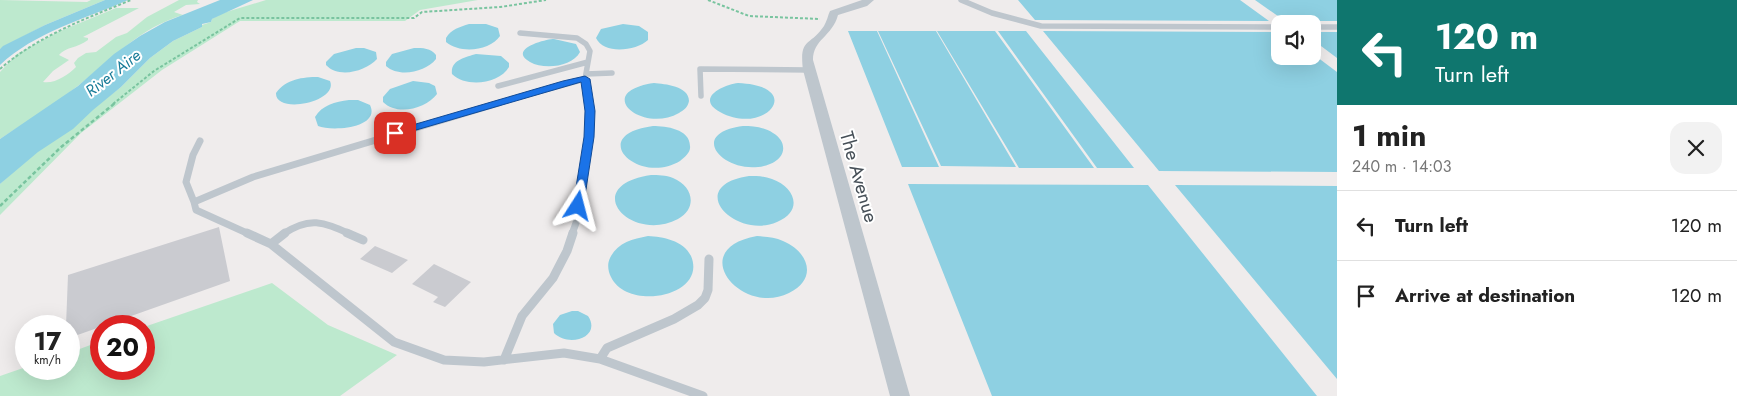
<!DOCTYPE html>
<html lang="en">
<head>
<meta charset="utf-8">
<style>
  :root { --surface:#fff; --page:#f2f2f2; --text:#222; --muted:#767676; --line:#e0e0e0 }
  body { margin:0; font-family:Jost,sans-serif; background:var(--page); color:var(--text); height:100vh; display:flex; flex-direction:column; font-size:19px; white-space:nowrap }
  * { box-sizing:border-box; margin:0 }
  p { font-size:16px; color:var(--muted) }
  .icon { flex:none; width:28px; height:28px; fill:none; stroke:currentColor; stroke-width:2; stroke-linecap:round; stroke-linejoin:round }
  .map { position:relative; flex:1; overflow:hidden }
  .drawer { display:flex; flex-direction:column; background:var(--surface); width:400px }
  .drawer>* { flex:none }
  .guide { background:#0f766e; color:#fff; overflow:hidden }
  .controls { position:absolute; left:1271px; top:15px; display:grid; gap:10px }
  .controls a { display:grid; place-items:center; width:50px; height:50px; border-radius:10px; background:var(--surface); box-shadow:0 5px 20px #0002; font-size:25px }
  .speed { position:absolute; left:15px; top:315px; display:flex; gap:10px; font-size:25px; font-weight:700; text-align:center }
  .speed>* { display:grid; place-content:center; width:65px; height:65px; border-radius:50%; background:var(--surface); box-shadow:0 5px 20px #0002; line-height:1 }
  .speed small { font-size:12px; font-weight:400 }
  .speed .limit { border:8px solid #d22; background:#fff; color:#111 }
  .pin { position:absolute; display:grid; place-items:center; width:42px; height:42px; color:#fff; margin:-21px; border-radius:10px; box-shadow:0 2px 8px #0006 }
  .me { position:absolute; width:55px; margin:-28px; rotate:9deg; stroke-linejoin:round; filter:drop-shadow(0 0 4px #0008) }
  .turn { display:flex; align-items:center; gap:18px; height:105px; padding:0 15px; font-size:22px }
  .turn .icon { width:65px; height:65px; stroke-width:2.5 }
  .turn b { display:block; font-size:35px; line-height:42px }
  .round { display:grid; place-items:center; flex:none; width:52px; height:52px; border-radius:15px; background:var(--page) }
  .overview { display:flex; align-items:center; justify-content:space-between; height:85px; padding:0 15px }
  h1 { font-size:30px; font-weight:700; line-height:38px }
  ul { padding:0; list-style:none }
  li { display:flex; align-items:center; gap:15px; height:70px; padding:0 15px; border-top:1px solid var(--line) }
  li div { flex:1 }
  li b { display:block; font-size:19px }
  li em { font-style:normal }
  main { display:flex; flex:1; min-height:0 }
  .map>svg:first-child { display:block }
  .green { fill:#bde9ce }
  .water { fill:#8ed0e2 }
  .building { fill:#cacbd0 }
  .lines { fill:none; stroke-linecap:round; stroke-linejoin:round }
  .path-far1 { stroke:#79c49f; stroke-width:2; stroke-dasharray:3 2; stroke-linecap:butt }
  .path { stroke:#79c49f; stroke-width:2.5; stroke-dasharray:4 2.5; stroke-linecap:butt }
  .service-far2 { stroke:#bec6cd; stroke-width:5.5 }
  .service-far1 { stroke:#bec6cd; stroke-width:7 }
  .service { stroke:#bec6cd; stroke-width:9 }
  .minor { fill:#bec6cd; fill-rule:evenodd }
  .route { fill:#1a73e8; stroke:#114b97 }
  .labels { text-anchor:middle; dominant-baseline:central; stroke-width:4; stroke-linejoin:round; paint-order:stroke }
  .far-water-label { font-size:16px; font-style:italic; fill:#197c98; stroke:#fff }
  .street-label { font-size:19px; fill:#464f57; stroke:#fff }
</style>
</head>
<body>
<main>
<div class="map">
<svg width="1337" height="396" viewBox="0 0 1337 396">
  <rect width="100%" height="100%" fill="#efecec"/>
  <path class="green" d="M0,0L87,2L91,0H105L45,25L0,49Z
    M179,0H198L197,2L200,4L186,5L174,12L183,15C141,27 112,59 79,85C54,105 26,122 0,139V72L17,54L58,32L116,8H139L83,37L88,38V40C78,48 65,47 59,55L69,60L53,71L43,82C55,84 68,75 76,67L74,63L78,58L86,53L96,52L116,37L127,33L147,17Z
    M266,0H478L420,10L405,21H240L162,70L81,133L0,215V184L23,163L121,87L150,58L173,41L202,27V25L211,22L212,19L223,13Z
    M272,283L328,325L397,355L340,396H0V376L26,367V369H69V353L101,341V369H144V327Z"/>
  <path class="water" d="M105,0H128C85,19 35,32 0,65V49L3,46L45,25Z
    M220,0H253L212,19L211,22L202,24V27L173,41L150,58L121,87L93,110L73,129L38,152L0,184V139L78,86L114,54L140,36L165,22Z
    M1018,0H1240L1269,21L1035,20Z
    M1255,0H1337V21H1285Z
    M469,24H486L498,28L500,36C490,51 460,54 446,42V38C451,29 460,27 469,24Z
    M623,24L639,26L648,32V40C636,51 604,55 596,38L601,29Z
    M848,31H877L939,167H902Z
    M878,31H936L1016,167L941,166Z
    M937,31H995L1094,168H1019Z
    M998,31H1026L1134,168H1097Z
    M1043,31L1280,32V56H1312L1313,54L1337,72V172L1159,171Z
    M1313,32H1337V58L1313,40Z
    M554,39L576,44L580,52C572,67 544,70 530,62C507,49 546,39 554,39Z
    M356,48H364L376,52L377,59C366,71 339,79 326,65V62L334,54Z
    M414,48C423,48 431,48 436,55V59C426,72 399,78 386,66V62L392,54Z
    M476,54L501,56L509,63V67C499,84 466,88 452,74C450,60 466,57 476,54Z
    M318,77L330,81C339,102 275,115 276,93C286,79 303,77 318,77Z
    M413,81L429,83L435,86L437,94C426,109 397,116 383,102V97L390,89Z
    M654,83C665,84 689,86 689,101C688,107 684,110 679,113C642,134 592,92 654,83Z
    M738,83C807,86 765,137 720,112C695,98 723,85 738,83Z
    M349,100H358L370,105C381,128 332,132 318,126L315,117C322,105 335,102 349,100Z
    M653,126C666,126 690,129 690,146C691,152 685,157 680,161C639,186 585,135 653,126Z
    M743,126C753,126 764,127 773,133C788,142 786,158 770,164C730,180 682,134 743,126Z
    M651,175C658,175 666,175 673,178C693,186 698,208 678,219C631,244 578,186 651,175Z
    M749,176C756,176 764,176 772,179C795,187 804,211 777,222C735,240 683,186 749,176Z
    M908,184L1148,185L1317,396H992Z
    M1175,185L1337,186V379Z
    M648,236C663,237 683,240 691,256C708,296 628,312 611,277C608,271 607,264 610,258C617,243 632,239 648,236Z
    M757,236C766,237 775,237 783,241C809,252 818,279 789,293C742,317 684,249 757,236Z
    M572,311H578L588,316C602,337 569,348 554,333L553,324L560,315Z"/>
  <path class="building" d="M219,227L230,281L69,338V326H66L68,275Z
    M375,246L408,260L392,273L360,259Z
    M434,264L471,282L445,307L433,302L438,297L412,284Z"/>
  <g class="lines">
    <path class="path-far1" d="M708,0L749,16L820,19
      M0,69C38,36 85,19 131,0
      M113,104L154,71L240,18H414L422,12L500,7L546,0"/>
    <path class="path" d="M0,206L60,148L115,103"/>
    <path class="service-far2" d="M961,0L992,13L1041,26L1280,27
      M1312,27H1337
      M520,33L577,38L586,44L590,51L585,79L589,104
      M586,74L612,73
      M498,86L588,62
      M701,96L700,69L809,70
      M494,104L585,79"/>
    <path class="service-far1" d="M194,202L186,182L193,155L200,141
      M249,234L196,210L194,202L253,177L499,103
      M283,234C310,216 323,222 350,234
      M572,234L576,223L589,137V103"/>
    <path class="service" d="M247,233L271,244L394,342L444,360L484,362L564,353L600,359L703,396
      M347,233L363,240
      M271,244L285,233
      M600,359L607,348L674,319L698,305L705,298L708,290L709,259
      M504,360L522,316L553,278L567,251L573,233"/>
    <path class="minor" d="M862,0H874L867,6L838,15C832,37 813,39 813,60L910,396H890L803,70C799,37 810,47 824,26C827,21 828,15 830,11Z"/>
  </g>
  <path class="route" d="M585,76L590,79L595,111L594,137L583,209H574L573,206L584,137L585,111L581,82L399,135L395,136L390,133L392,131L563,81Z"/>
  <g class="labels">
    <g class="far-water-label">
      <text transform="translate(113 73) rotate(-38)">River Aire</text>
    </g>
    <g class="street-label">
      <text transform="translate(859 177) rotate(74)">The Avenue</text>
    </g>
  </g>
</svg>
<div class="controls">
<a><svg class="icon" aria-label="sound" viewBox="0 0 24 24"><path d="M4 9h4l5-4v14l-5-4H4zM17 9q2 3 0 6"/></svg></a>
</div>
<div class="speed"><div>17<small>km/h</small></div><div class="limit">20</div></div>
<div class="pin" style="left:395px;top:133px;background:#d93025"><svg class="icon" aria-label="arrive" viewBox="0 0 24 24"><path d="M6 21V4h12l-3 4 3 4H6"/></svg></div>
<svg class="me" style="left:578px;top:206px" viewBox="-20 -20 40 40"><path d="M0-17L14 15 0 8-14 15z" fill="#1a73e8" stroke="#fff" stroke-width="4"/></svg>
</div>
<section class="drawer">
<div class="guide">
<div class="turn"><svg class="icon" aria-label="left" viewBox="0 0 24 24"><path d="M17 20v-9H6M10 6l-5 5 5 5"/></svg><div><b>120 m</b>Turn left</div></div>
</div>
<div class="overview"><div><h1>1 min</h1><p>240 m · 14:03</p></div><a class="round"><svg class="icon" aria-label="close" viewBox="0 0 24 24"><path d="M6 6l12 12M18 6L6 18"/></svg></a></div>
<ul>
<li><svg class="icon" aria-label="left" viewBox="0 0 24 24"><path d="M17 20v-9H6M10 6l-5 5 5 5"/></svg><div><b>Turn left</b></div><em>120 m</em></li>
<li><svg class="icon" aria-label="arrive" viewBox="0 0 24 24"><path d="M6 21V4h12l-3 4 3 4H6"/></svg><div><b>Arrive at destination</b></div><em>120 m</em></li>
</ul>
</section>
</main>
</body>
</html>
